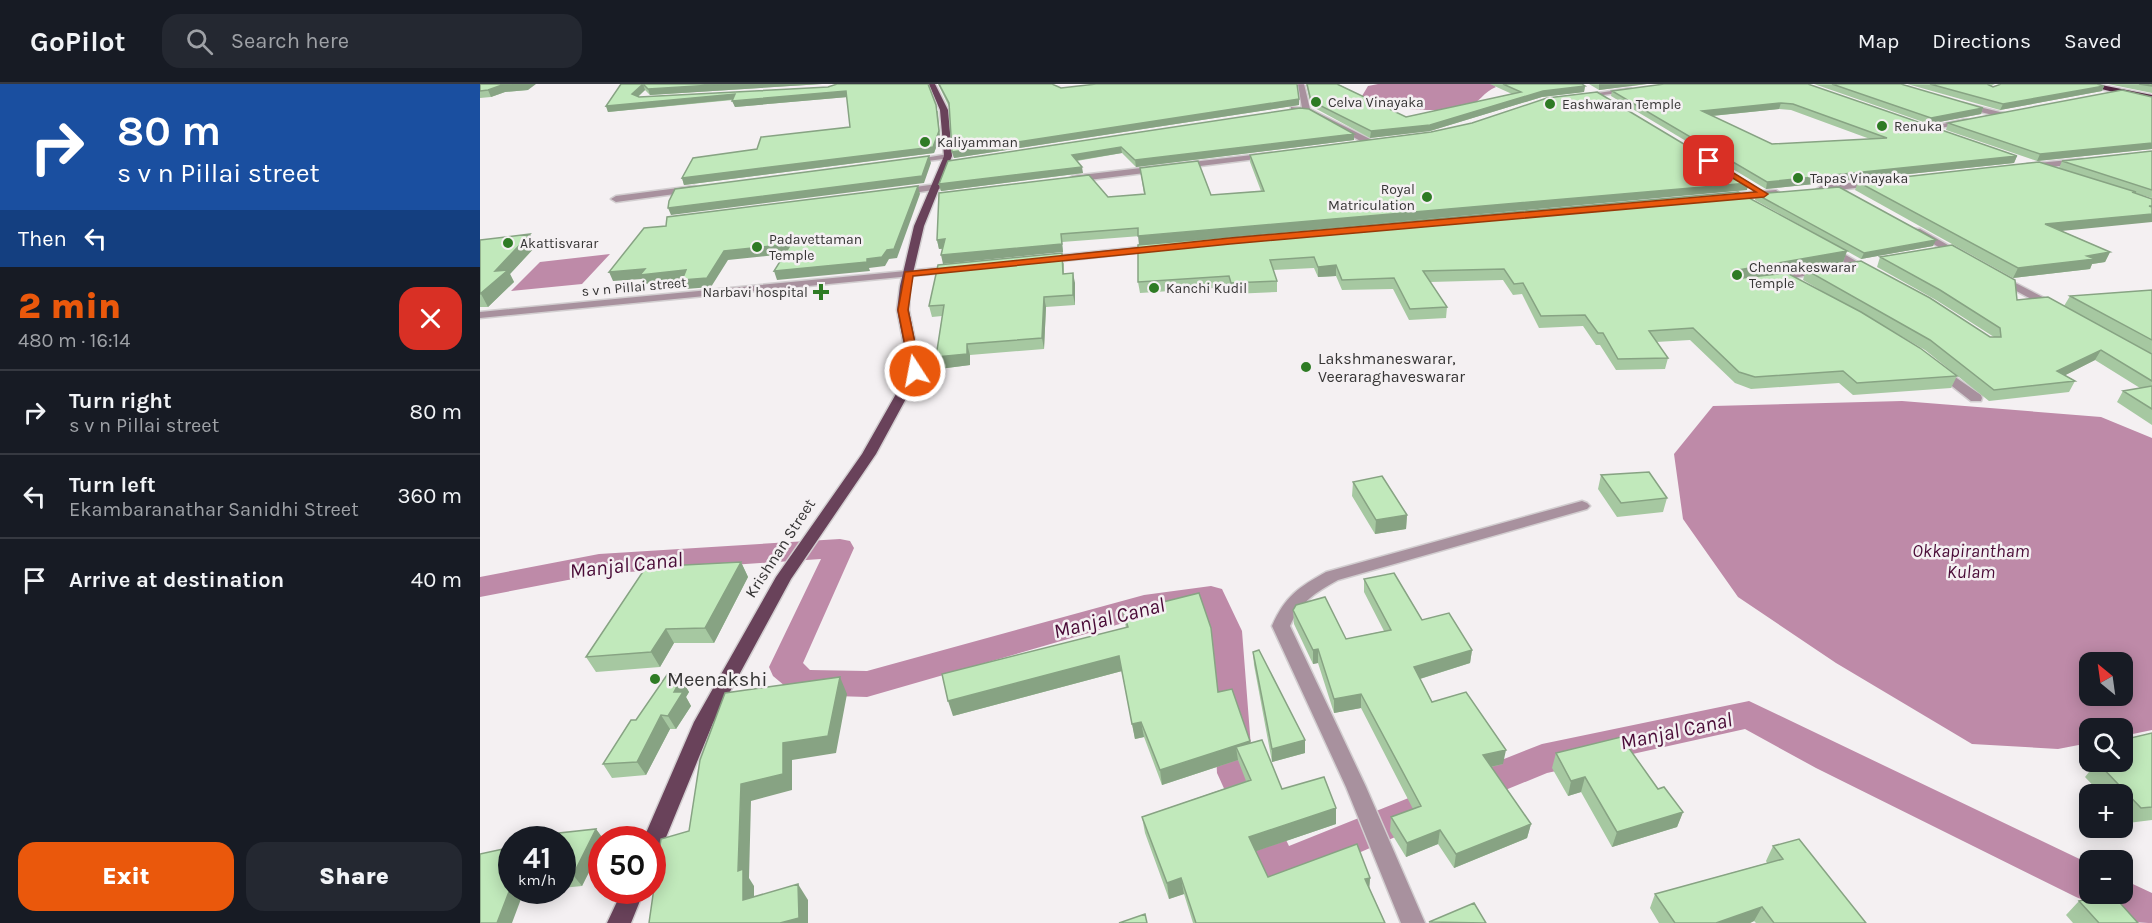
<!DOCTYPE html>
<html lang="en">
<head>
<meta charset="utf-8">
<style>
  :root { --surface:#171b24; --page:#242831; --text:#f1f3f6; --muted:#9ea1a6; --line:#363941; --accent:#ea580c }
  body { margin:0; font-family:Karla,sans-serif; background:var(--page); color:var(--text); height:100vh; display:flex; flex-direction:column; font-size:22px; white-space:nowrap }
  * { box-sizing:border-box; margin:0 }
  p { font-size:20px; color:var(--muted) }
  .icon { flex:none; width:33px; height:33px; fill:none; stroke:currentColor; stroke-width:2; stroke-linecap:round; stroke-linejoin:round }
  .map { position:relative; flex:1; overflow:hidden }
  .drawer { display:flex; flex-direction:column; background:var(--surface); width:480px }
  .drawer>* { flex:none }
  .guide { background:#1a4fa0; color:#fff; overflow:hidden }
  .needle { width:39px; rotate:331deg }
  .controls { position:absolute; left:1599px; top:568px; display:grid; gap:12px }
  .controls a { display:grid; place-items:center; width:54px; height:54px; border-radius:12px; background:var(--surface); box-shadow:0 3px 15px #0003; font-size:30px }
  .speed { position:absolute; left:18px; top:742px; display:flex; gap:12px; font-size:30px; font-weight:700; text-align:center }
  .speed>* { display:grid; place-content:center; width:78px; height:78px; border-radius:50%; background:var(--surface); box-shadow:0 3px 15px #0003; line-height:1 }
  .speed small { font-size:15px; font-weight:400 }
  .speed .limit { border:9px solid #d22; background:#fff; color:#111 }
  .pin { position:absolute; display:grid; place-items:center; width:51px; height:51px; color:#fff; margin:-26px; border-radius:12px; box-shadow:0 3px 9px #0006 }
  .me { position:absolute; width:66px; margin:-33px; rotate:349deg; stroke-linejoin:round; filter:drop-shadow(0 0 4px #0008) }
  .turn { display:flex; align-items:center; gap:21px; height:126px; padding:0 18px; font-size:27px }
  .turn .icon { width:78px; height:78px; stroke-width:2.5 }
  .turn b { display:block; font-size:42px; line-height:51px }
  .then { display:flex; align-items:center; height:57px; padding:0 18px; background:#0003; gap:12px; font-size:22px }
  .round { display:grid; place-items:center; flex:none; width:63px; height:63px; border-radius:18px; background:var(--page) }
  .head { display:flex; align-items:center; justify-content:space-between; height:102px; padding:0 18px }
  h1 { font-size:36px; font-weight:800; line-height:45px; color:var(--accent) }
  .primary-button { display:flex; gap:12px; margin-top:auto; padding:12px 18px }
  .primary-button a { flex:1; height:69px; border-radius:18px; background:var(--accent); color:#fff; font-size:24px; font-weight:800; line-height:69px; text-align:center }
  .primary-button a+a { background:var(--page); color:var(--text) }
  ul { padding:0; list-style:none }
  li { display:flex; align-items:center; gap:18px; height:84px; padding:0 18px; border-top:2px solid var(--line) }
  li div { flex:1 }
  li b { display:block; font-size:22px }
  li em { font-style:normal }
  header { display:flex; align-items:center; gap:36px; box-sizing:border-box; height:84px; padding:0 30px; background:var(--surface); border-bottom:2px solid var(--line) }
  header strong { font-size:28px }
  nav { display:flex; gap:33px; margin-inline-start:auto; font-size:21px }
  .search { width:420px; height:54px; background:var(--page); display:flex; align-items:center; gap:15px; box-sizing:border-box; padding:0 21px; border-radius:18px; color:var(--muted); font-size:22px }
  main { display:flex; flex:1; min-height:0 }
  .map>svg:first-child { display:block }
  .water { fill:#be8aa8; fill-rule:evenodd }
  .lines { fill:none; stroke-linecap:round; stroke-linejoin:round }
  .canal { fill:#be8aa8; fill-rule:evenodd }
  .minor-casing { stroke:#d2ced0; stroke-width:3 }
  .major-casing { stroke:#d2ced0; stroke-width:3 }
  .highway-casing { stroke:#d2ced0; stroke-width:3 }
  .minor { fill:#a8919e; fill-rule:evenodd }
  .major { fill:#69425a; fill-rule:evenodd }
  .highway { fill:#522742; fill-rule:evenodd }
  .wall { fill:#a6c8a1; fill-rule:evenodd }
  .shaded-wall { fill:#87a383 }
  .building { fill:#c1e9bb; stroke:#87a383; stroke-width:1.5; fill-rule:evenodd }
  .route { fill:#ea580c; stroke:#983908; stroke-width:1.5 }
  .poi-dot { fill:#2e7b24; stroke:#f4f0f2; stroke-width:2 }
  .labels { text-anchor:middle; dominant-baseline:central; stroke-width:5; stroke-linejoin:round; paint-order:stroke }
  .far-poi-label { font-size:14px; fill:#363535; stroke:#f4f0f2; text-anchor:start }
  .far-street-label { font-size:14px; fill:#363535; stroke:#f4f0f2 }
  .poi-label { font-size:16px; fill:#363535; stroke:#f4f0f2; text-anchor:start }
  .street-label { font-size:16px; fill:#363535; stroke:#f4f0f2 }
  .water-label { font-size:18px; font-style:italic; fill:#490a36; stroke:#f4f0f2 }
  .near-poi-label { font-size:20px; fill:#363535; stroke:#f4f0f2; text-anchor:start }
  .near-water-label { font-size:21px; font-style:italic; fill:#490a36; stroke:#f4f0f2 }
</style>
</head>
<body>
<header>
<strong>GoPilot</strong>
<div class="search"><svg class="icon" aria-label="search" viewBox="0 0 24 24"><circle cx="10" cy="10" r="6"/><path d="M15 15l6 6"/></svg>Search here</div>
<nav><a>Map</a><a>Directions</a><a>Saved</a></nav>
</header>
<main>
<section class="drawer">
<div class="guide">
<div class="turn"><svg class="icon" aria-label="right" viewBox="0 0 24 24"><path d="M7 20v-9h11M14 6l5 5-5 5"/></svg><div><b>80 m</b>s v n Pillai street</div></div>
<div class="then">Then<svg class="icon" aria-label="left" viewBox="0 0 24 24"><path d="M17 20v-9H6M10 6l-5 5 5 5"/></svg></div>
</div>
<div class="head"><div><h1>2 min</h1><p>480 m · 16:14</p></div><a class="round" style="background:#d93025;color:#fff"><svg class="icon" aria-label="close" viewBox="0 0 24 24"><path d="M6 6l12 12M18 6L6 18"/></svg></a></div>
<ul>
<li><svg class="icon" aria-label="right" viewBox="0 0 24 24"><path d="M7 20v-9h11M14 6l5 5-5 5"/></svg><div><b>Turn right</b><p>s v n Pillai street</p></div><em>80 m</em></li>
<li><svg class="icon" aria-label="left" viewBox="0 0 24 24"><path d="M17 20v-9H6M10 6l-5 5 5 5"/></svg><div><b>Turn left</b><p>Ekambaranathar Sanidhi Street</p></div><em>360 m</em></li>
<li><svg class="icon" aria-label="arrive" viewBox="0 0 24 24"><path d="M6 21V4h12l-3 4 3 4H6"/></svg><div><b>Arrive at destination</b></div><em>40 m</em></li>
</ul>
<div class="primary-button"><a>Exit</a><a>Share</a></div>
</section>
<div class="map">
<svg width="1672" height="839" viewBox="0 0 1672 839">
  <rect width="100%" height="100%" fill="#f4f0f2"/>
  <path class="water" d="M898,0H1012L1016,3C1004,7 999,20 986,23C967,29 913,25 893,20C889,19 885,15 882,12L888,2Z
    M130,170L102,200L31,207L60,178Z
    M1422,317L1621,333L1672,354V646L1643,652L1642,645H1610L1609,659L1578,665L1492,660L1356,579L1258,513L1203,435L1194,370L1233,322ZM1610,579H1642V612H1610Z"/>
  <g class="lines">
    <path class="canal" d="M360,455L370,457L374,464L323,579L330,586L387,587L664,511L731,502L742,505L762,547L773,689L809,762L946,707L959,712L965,723L959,734L814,797L800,802L786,797L737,689L730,547L721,524L664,533L387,613L323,611L311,607L293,592L289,583L341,475L119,490L0,513V493L119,470Z
      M1269,617L1610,780V810H1642V795L1672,809V839C1654,839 1622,836 1614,817L1610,819L1596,813L1336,684L1265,645L1067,689L984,723L971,718L965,707L971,696L1062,660Z"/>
    <g class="minor-casing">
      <path id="minor" d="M818,0H824L830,25L890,55V59H884L830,29L811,27V23L822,24Z
        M1151,4L1153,7L1101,14L1098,12Z
        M1483,19L1524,29L1525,31L1521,33L1480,23Z
        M1486,35L1490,37L1489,39L1448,46L1444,44Z
        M789,69H792V73L593,98L589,95L593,92Z
        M468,70H471V74L431,79L427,77Z
        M1600,75H1603V79L1547,86L1543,83L1547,80Z
        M1398,96L1401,97V101L1341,108L1337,105L1341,102Z
        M457,100L461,103L460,105L420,111L416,108L420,105Z
        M214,102L217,103V107L136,118L131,115L136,112Z
        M1296,106L1300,109L1299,111L1245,116L1241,113L1245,110Z
        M1434,145H1440L1487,172L1478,174L1434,149Z
        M678,161L683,164L682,166L564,179L559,176L564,173Z
        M1344,163H1352L1395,188L1386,190L1344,167Z
        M478,182L482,183V187L0,234V228Z
        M1344,182L1349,185L1348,187L1294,198L1289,195L1294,192Z
        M1518,190L1578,221L1580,223L1574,226L1570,225L1514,195L1513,193Z
        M1458,281L1501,311L1502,314L1501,317H1491L1454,288L1452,285L1454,282Z
        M1102,417L1107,419L1110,422L1107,425L858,496C836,508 820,518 810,542L886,703L945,839H921L866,703L792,542C805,512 819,503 846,488Z"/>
    </g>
    <g class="major-casing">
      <path id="major" d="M449,0H455L468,26L472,72L444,142L430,202L429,226L441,287L396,370L311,495L233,639L180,768L172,770V756H163L214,638L296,493L382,370L429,287L417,226L420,202L434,142L464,72L460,26Z
        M142,807H164L151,839H127Z"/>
    </g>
    <g class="highway-casing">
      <path id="highway" d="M1600,0H1616L1672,11V17Z"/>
    </g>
    <use href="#minor" class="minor"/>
    <use href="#major" class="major"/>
    <use href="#highway" class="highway"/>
  </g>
  <path class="wall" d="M0,0L48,6L25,8L11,13L0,14Z
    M141,0H342L170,11L165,6L158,13H159L348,3L458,27L460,53L454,69L204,101L202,94L277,65L370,43L367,13L255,23L253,16L128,28L126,22Z
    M458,0H572L581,4L819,21L474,74L472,68L469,23Z
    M826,0H862H858L926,33L1032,10L1010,0H1102L1105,2L1104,8L1062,13L950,47L890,54L831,22Z
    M1109,0H1167L1119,6Z
    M1328,0L1537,72L1534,79L1286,105L1131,12L1132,7ZM1299,25L1311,26L1390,55L1292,60L1232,32Z
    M1334,0H1421L1503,24L1501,30L1449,40Z
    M1427,0H1515L1511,2L1513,3L1624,2L1622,7L1520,26Z
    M1628,0H1672V9Z
    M1672,13V65L1557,77L1466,46L1468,39Z
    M820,24L874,56L656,83L642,69L597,77L603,89L461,107L459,100Z
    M1672,67V114L1655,109L1582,147L1630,168L1625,178L1612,180L1610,185L1533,194L1375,106L1378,98L1579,84L1582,77Z
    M770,71L1267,106L582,158L583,168L459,165L457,156L628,113L664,110L660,84L731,111L781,107L770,78Z
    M1276,110L1453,162L1381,175L1275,116Z
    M0,156L56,162L30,190L34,198L8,223H0Z
    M658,161L1367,167L1363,178L1292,190L1342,207L1323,196L1326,186L1510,253H1514L1456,216L1397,183L1400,173L1537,216L1584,222L1590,212L1672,206V341L1637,318L1643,307L1660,304L1615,276L1585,291L1595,297L1589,308L1509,317L1445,266L1414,248L1477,292L1471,304L1373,311L1359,299L1271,305L1255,299L1210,256L1176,258L1188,274L1185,285L1136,286L1120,261H1116L1103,242L1059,244L1042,210L1033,211L1023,196L950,198L967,223L966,234L929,236L913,205L862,206L856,192L838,193L834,184L793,186L797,197V208L752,210L750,203L660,209L658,198Z
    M584,179V190L595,199V221L566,223L564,265L490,271V281L459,285L456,273L462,232L452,233L449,222Z
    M1121,391L1187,414L1183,428L1137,433L1118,405Z
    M873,398L927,431L926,445L895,450L872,412Z
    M261,478L268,493L234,559H194L180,583L116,588L106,573Z
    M884,495L942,536L992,566L990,579L940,595L952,618L1023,680L1011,683L1051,740L1047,754L974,784L958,760L926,773L910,747L911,733L933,725L881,624L854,629L838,579L833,580L814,540L813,526L866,555L904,547L884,508Z
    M643,528L738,608L770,657V659L802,705L856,724V740L776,767L788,793L890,794L889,803L905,839H713L704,810L689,815L665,749L662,733L766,697L758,676L682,701L664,653L655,655L642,587L473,632L646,544Z
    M773,568L825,669L792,678L774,581Z
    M201,595L209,608L206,613L211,622L196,645H190L166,691L132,694L123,680L156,636Z
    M1672,649V736L1648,739L1642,733V711H1622L1605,693L1617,678H1642V656Z
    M1076,669L1178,705L1203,728L1197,743L1132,763L1101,708L1088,712L1072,684Z
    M116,745L124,756H122V762L102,802L82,804V756L77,754Z
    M1293,762L1386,839H1276L1274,837L1270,839H1179L1170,824L1175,810L1287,779L1286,777Z
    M1599,817L1658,839H1593L1586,831Z"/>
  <path class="shaded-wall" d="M32,0H56L48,6L25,8L11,13L8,6L22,1Z
    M163,0L165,6L155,15L152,10Z
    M249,0H342L170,11L168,5Z
    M1119,0H1167L1119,6Z
    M1105,2L1104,8L1062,13L950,47L890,54L891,47L1063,7Z
    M1624,2L1622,7L1520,26L1523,20Z
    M366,7L368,13L255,23L252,17Z
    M255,10L257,15L128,28L126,22Z
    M819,15V21L474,74L472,68Z
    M1301,19L1299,25L1221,33L1222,27Z
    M456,21L460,53L454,69L204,101L202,94Z
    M1503,24L1501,30L1449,40L1451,34Z
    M874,50V56L656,83L655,76Z
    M1672,59V65L1557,77L1560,70Z
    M641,63L642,69L593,77L592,71Z
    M449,72L451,79L444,99L191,131L188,124Z
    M1537,72L1534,79L1286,105L1287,98Z
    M602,83L603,89L461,107L459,100Z
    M1269,99L1267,106L659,161L658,152Z
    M438,102L440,110L417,174L409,175L405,182L389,184L390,187L297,196L294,187L387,175Z
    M1672,122V138L1561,149L1565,140Z
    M50,150L56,162L30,190L34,198L8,223L1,210L15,187Z
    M581,150L583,168L463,180L461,171Z
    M465,155L467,164L459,165L457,156Z
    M1456,156L1453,162L1381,175L1384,169Z
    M311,160L314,169L248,176L231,203L206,205L202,196L165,200L162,195L133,197L129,188L165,185L244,167Z
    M1367,167L1363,178L1255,197L1250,199L1253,188L1258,186Z
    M1630,168L1625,178L1612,180L1610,185L1533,194L1538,184Z
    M856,181V192L838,193V183Z
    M593,189L595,199V221L593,211Z
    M564,213L566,223L564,265L562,254Z
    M487,260L490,271V281L459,285L456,273Z
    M1621,266L1615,276L1572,298L1577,287Z
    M927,431L926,445L895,450L896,436Z
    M261,478L268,493L234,559L225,544Z
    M186,545L194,559L180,583L171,568Z
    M838,565V579L833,580V566Z
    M992,566L990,579L933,597L934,583Z
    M639,572L642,587L473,632L468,617Z
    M360,593L367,610L356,669L312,676V706L271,717L269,794L274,802V832L263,816L258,787L261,700L303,659Z
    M201,595L209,608L206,613L211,622L196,645L188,632L194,608Z
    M881,610V624L854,629V615Z
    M181,631L190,645L166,691L157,678Z
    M661,638L664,653L655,655L652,640Z
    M825,656V669L792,678V665Z
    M770,657L771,672L756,663L758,676L682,701L680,686Z
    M1026,666L1023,680L1001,685L1003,671Z
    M1105,693L1101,708L1088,712L1091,697Z
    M856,724V740L771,769L769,753Z
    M1203,728L1197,743L1132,763L1137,748Z
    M1051,740L1047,754L974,784L976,770Z
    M116,745L124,756H122V762L102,802L93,791Z
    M960,746L958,760L926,773L927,759Z
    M701,794L704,810L689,815L687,799Z
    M890,794L889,809L885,795Z
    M32,800V807H44L32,839H17Z
    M318,800L328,816V839H300Z
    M1282,823L1274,837L1270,839H1236Z"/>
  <path class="building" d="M0,0H32L22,1L8,6L0,7Z
    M141,0H249L168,5L163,0L152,10L159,13L348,3L357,0H448L456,21L459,47L453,63L202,94L213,74L277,65L281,53L370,43L366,7L252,17L255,10L126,22Z
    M459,0H572L581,4L616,0H817L819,15L472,68L469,19Z
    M827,0H857L926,33L1041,8L1023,0H1102L1105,2L1063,7L950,41L891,47L831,17Z
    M1184,0H1328L1537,72L1287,98L1132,7ZM1301,19L1313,20L1407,54L1292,60L1222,27Z
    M1352,0H1421L1503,24L1451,34Z
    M1450,0H1507L1513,3L1521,0H1617L1624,2L1523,20Z
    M1659,0H1672V2Z
    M1642,6L1672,13V59L1560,70L1468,39Z
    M1117,8L1269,99L658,152V144L581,150L582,160L461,171L465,155L457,156L459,109L609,91L628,113L665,110L660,84L718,77L731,111L784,107L770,71L951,48L992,39L1067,14Z
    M820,24L829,25L874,50L655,76L641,63L592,71L602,83L459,100L468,77Z
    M1672,67V106L1582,77Z
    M449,72L442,92L188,124L189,117L195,105Z
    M1559,78L1656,108H1652L1672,115V122H1669L1672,123V130L1565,140L1630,168L1607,172L1615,175L1538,184L1378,98Z
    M438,102L414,165L407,166L402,173L387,175V178L294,187L311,160L244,167L227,194L202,196L206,186L160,191L165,185L129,188L164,144L186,142L187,133Z
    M1359,103L1456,156L1384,169L1276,110Z
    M1258,108L1367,167L1258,186L1253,188L1254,195L1307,189L1381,228L1440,264L1477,292L1377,299L1363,287L1275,293L1259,288L1213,244L1169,247L1188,274L1138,275L1123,249H1118L1105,231L1061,232L1043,199L1034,200L1024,185L943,187L967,223L930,225L914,194L862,196L856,181L838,183L834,173L790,176L797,197L751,199L749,192L658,198V161Z
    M50,150L15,187L28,186L0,210V156Z
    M1472,161L1535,196L1537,216L1568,213L1672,270V297L1621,266L1577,287L1595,297L1514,306L1450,256L1326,186L1381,177L1450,214L1510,253H1521L1520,244L1460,206L1400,173Z
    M582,169L583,190L593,189V211L564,213L562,254L487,260V270L456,273L464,221L449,222L458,181Z
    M1672,206V256L1590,212Z
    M1672,302V325L1643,307Z
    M1169,388L1187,414L1141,419L1121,391Z
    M902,392L927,431L896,436L873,398Z
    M261,478L225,544L186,545L171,568L106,573L166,483Z
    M914,489L942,536L969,529L992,566L934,583L952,618L986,608L1026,666L1003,671L1051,740L976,770L960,746L927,759L911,733L941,722L881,610L854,615L838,565L833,566L813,526L816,521L845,513L866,555L911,546L884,495Z
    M719,509L731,544L738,608L752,605L770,657L680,686L661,638L652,640L639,572L468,617L462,590L648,543L643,528Z
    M779,566L825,656L792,665L773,568Z
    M189,588L201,595L194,608H203L188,632L181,631L157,678L123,680L151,636H156Z
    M360,593L348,652L303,659V690L261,700L258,787L263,785V816L318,800L319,834L300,839H169L181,755L209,747L220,676L245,609Z
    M1672,649V723L1661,724L1617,678H1642V674L1650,673L1642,666V656Z
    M1141,653L1178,705L1184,703L1203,728L1137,748L1105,693L1091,697L1076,669Z
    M782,656L802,705L844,693L856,724L769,753L788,793L877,760L890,794L885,795L905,839H716L701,794L687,799L662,733L771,696L756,663Z
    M116,745L93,791L82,792V756H66L77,754L79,749Z
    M1319,755L1386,839H1294L1282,823L1236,839H1195L1175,810L1303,775L1293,762Z
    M32,763V800L17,839H0V770Z
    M1632,810L1658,839H1619L1599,817Z
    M994,819L1006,839L949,838Z
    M665,830L667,839H639Z"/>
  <path class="route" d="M1226,75H1231L1288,110L1284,113L750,160L433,192L428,226L441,287L435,290L430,287L418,226L425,188L750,154L1276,108L1226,78Z"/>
  <g class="poi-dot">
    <circle cx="836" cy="18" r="6"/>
    <circle cx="1070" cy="20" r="6"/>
    <circle cx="1402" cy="42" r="6"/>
    <circle cx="445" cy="58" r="6"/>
    <circle cx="1318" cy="94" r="6"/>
    <circle cx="947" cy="113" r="6"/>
    <circle cx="28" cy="159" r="6"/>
    <circle cx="277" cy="163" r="6"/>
    <circle cx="1257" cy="191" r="6"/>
    <circle cx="674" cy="204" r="6"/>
    <path d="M338 199h6v6h6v6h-6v6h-6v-6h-6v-6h6z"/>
    <circle cx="826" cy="283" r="6"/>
    <circle cx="175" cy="595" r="6"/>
  </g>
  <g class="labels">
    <g class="far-poi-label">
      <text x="848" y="18">Celva Vinayaka</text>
      <text x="1082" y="20">Eashwaran Temple</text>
      <text x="1414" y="42">Renuka</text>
      <text x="457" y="58">Kaliyamman</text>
      <text x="1330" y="94">Tapas Vinayaka</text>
      <text x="935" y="105" text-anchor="end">Royal<tspan x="935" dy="16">Matriculation</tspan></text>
      <text x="289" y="155">Padavettaman<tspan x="289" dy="16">Temple</tspan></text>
      <text x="40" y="159">Akattisvarar</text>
      <text x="1269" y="183">Chennakeswarar<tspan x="1269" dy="16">Temple</tspan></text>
      <text x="686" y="204">Kanchi Kudil</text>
      <text x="328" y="208" text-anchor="end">Narbavi hospital</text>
    </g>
    <g class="far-street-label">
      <text transform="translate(154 203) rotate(-5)">s v n Pillai street</text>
    </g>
    <g class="poi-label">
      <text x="838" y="274">Lakshmaneswarar,<tspan x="838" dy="18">Veeraraghaveswarar</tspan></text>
    </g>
    <g class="street-label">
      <text transform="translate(300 464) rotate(-57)">Krishnan Street</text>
    </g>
    <g class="water-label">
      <text x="1491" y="467">Okkapirantham<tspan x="1491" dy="21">Kulam</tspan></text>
    </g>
    <g class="near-poi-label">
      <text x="187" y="595">Meenakshi</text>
    </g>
    <g class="near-water-label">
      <text transform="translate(146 481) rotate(-6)">Manjal Canal</text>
      <text transform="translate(629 534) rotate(-14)">Manjal Canal</text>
      <text transform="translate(1196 647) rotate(-12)">Manjal Canal</text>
    </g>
  </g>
</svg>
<div class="controls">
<a><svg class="needle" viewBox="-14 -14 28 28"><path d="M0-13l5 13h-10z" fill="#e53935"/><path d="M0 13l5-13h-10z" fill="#9ea1a6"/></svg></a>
<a><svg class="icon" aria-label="search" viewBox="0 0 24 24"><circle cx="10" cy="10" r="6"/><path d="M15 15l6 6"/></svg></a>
<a>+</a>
<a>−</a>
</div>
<div class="speed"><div>41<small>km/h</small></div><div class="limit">50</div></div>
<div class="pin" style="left:1229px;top:77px;background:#d93025"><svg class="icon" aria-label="arrive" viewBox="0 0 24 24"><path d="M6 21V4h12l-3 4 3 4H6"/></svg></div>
<svg class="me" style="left:435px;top:287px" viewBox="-20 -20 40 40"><circle r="17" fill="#ea580c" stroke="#fff" stroke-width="3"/><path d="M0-11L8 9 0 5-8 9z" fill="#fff"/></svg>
</div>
</main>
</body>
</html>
